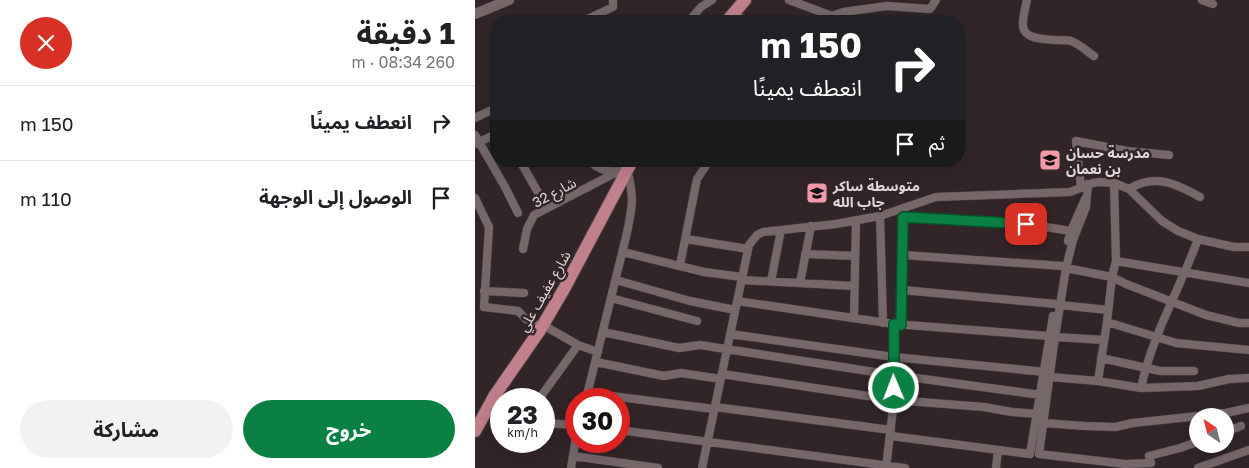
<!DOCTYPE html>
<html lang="ar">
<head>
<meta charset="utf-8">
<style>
  :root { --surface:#fff; --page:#f2f2f2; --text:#202124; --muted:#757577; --line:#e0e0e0; --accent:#0b8043 }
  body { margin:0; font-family:"Golos Text","Noto Sans Arabic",sans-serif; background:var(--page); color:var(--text); direction:rtl; height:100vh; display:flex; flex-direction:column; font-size:19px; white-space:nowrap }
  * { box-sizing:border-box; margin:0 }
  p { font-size:16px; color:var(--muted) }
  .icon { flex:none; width:28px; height:28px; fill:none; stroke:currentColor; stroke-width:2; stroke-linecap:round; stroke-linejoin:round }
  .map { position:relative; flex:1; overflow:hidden; direction:ltr }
  .side { display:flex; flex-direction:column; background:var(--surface); width:475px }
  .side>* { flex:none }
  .hud { position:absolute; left:15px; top:15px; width:475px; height:152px; border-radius:20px; box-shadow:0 5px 20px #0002; direction:rtl; background:#202124; color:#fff; overflow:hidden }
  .needle { width:32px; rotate:325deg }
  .controls { position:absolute; left:714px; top:408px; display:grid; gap:10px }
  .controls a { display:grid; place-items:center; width:45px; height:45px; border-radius:50%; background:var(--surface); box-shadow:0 5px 20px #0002; font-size:25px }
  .speed { position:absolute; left:15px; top:388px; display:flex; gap:10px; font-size:25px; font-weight:700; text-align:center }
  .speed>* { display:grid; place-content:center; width:65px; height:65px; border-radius:50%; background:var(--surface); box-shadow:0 5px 20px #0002; line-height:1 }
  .speed small { font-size:12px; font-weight:400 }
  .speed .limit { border:8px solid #d22; background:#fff; color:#111 }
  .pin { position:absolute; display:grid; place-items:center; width:42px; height:42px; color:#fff; margin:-21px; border-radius:10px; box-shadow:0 2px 8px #0006 }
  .me { position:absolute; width:55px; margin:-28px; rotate:359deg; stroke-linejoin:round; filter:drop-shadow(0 0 4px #0008) }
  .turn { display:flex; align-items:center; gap:18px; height:105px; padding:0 20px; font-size:22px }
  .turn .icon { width:65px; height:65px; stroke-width:2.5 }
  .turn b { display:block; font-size:35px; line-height:42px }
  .then { display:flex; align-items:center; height:48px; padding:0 20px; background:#0003; gap:10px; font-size:19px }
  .round { display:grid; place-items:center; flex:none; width:52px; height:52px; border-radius:26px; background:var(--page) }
  .summary { display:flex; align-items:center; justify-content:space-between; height:85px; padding:0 20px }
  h1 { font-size:30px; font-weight:700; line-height:38px }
  .cta { display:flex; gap:10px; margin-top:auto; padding:10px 20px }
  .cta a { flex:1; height:58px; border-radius:30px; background:var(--accent); color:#fff; font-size:20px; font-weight:700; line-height:58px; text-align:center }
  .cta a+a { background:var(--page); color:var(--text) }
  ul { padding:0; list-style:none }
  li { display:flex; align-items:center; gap:15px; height:75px; padding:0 20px; border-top:1px solid var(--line) }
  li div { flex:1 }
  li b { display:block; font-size:19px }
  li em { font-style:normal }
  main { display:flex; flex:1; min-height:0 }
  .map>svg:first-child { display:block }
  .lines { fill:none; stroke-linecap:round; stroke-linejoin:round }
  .minor-casing { stroke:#4d4344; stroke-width:9 }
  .tertiary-casing { stroke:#4d4344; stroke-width:11 }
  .primary-casing { stroke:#4d4344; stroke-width:14 }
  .minor { stroke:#766769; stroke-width:8 }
  .tertiary { stroke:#766769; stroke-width:10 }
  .primary { stroke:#c0818c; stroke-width:12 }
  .route-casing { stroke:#07532c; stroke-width:12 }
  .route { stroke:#0b8043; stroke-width:9 }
  .labels { text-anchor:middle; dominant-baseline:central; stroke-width:5; stroke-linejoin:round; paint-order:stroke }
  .poi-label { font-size:14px; font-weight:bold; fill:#e1d8d9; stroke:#322527; text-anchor:start }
  .street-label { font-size:14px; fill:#e1d8d9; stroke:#322527 }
</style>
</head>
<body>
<main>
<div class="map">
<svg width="774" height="468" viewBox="0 0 774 468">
  <rect width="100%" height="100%" fill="#322527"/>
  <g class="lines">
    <g class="minor-casing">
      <path id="minor" d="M314,0L357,16L368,12L412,6L455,9L461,0
        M552,0C544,33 545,38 581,40C586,40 591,40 596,41C605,44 611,51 619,56
        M727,0L738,4
        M258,14L272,21
        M357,16L368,21
        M108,21L138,7V0
        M214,21L226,7L237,0
        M0,118L21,108
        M0,135L30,187L43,213
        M0,144L21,134
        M45,161L72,208
        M613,184L611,207L598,240L591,268L580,337L564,454L650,464L676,463L674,456L705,448L722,442
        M606,187L601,141L652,151L694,155
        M654,189C680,173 702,184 725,197
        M0,198L14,227L9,307L43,311L51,319L66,328
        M405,216L408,323
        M428,217L551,224L596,231
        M211,239L273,249
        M593,241L596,231L610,199
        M48,249L52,229L59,215L140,173
        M148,252L229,272L267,277
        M330,254L380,256
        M428,255L588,266
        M641,261L774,283
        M205,265L222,179L230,167
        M591,268L637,277L651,284L731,315L764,323H774
        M141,280L215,301L260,310
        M267,280L379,286
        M296,281L306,230
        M325,283L336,226
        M427,290L581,304
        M9,291L49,293
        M136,298L222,321
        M262,301L419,324L574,336
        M585,305L633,310
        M379,318L381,220
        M632,322L701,343L774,350
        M68,325L103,345L123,352
        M426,325L428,214
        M128,332L204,348L225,345L419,375L566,395
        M255,334L419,357L570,372
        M580,337L629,340
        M626,358L685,371H719
        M121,362L189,376L206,373L246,379
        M247,374L419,400L509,407L537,412L562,414
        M575,377L623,381L666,388L723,386L754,379L774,378
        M623,381L632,322L637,277L641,261L639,183
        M666,388C677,335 705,289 723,239
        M112,393L239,409
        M64,399L103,345
        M111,399L151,237C157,210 160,197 152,170C137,173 126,172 115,161
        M14,406L26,411
        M240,407L416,430
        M69,423L101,425
        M568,423L610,426L640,427L658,423L751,413L774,408
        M144,430L430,468
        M750,432L766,426
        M416,436L555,454L578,316
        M98,456L183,468
        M96,468L101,438
        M227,468L274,245L282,235L288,232L361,224L405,216L461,197L595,192L618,183L625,182L639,183L654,189L687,221L703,231L723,239L759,247H774
        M411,468L419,400V324
        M521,468L523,450
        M723,468L774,450"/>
    </g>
    <g class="tertiary-casing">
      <path id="tertiary" d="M0,14L34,0"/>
    </g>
    <g class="primary-casing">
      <path id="primary" d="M252,21L270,0
        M0,431L20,395L65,330L89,289L157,161"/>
    </g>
    <use href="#minor" class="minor"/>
    <use href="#tertiary" class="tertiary"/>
    <use href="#primary" class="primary"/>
  </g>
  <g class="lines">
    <g class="route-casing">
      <path id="route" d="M419,388V324L426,325L428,217L551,224"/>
    </g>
    <use href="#route" class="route"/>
  </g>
  <defs>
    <g id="school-square" transform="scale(1.125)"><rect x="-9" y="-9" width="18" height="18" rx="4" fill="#f39aaa" stroke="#322527"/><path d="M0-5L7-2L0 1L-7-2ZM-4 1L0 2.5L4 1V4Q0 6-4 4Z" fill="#111"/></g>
  </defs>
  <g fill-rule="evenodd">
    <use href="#school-square" x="575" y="160"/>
    <use href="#school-square" x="342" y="193"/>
  </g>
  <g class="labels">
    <g class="poi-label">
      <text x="591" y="152">مدرسة حسان<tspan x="591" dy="16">بن نعمان</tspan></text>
      <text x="358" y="185">متوسطة ساكر<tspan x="358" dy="16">جاب الله</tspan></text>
    </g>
    <g class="street-label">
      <text transform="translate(79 192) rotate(-28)">شارع 32</text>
      <text transform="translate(69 291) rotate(-60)">شارع عفيف علي</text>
    </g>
  </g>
</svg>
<div class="controls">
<a><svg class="needle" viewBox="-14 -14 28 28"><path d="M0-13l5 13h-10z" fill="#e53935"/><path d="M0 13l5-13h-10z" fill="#757577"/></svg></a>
</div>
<div class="speed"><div>23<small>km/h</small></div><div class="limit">30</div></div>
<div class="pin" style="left:551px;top:224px;background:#d93025"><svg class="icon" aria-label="arrive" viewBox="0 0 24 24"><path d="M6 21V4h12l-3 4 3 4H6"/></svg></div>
<svg class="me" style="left:419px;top:388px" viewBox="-20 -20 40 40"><circle r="17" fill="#0b8043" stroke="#fff" stroke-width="3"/><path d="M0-11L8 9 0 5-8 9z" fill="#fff"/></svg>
<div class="hud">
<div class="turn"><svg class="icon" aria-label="right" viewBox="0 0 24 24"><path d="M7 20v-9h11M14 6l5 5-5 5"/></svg><div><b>150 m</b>انعطف يمينًا</div></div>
<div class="then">ثم<svg class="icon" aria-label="arrive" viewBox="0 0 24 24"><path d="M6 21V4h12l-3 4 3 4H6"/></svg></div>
</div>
</div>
<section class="side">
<div class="summary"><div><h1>1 دقيقة</h1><p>260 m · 08:34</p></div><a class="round" style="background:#d93025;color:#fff"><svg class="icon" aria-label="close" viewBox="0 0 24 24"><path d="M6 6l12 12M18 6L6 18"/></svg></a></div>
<ul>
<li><svg class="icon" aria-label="right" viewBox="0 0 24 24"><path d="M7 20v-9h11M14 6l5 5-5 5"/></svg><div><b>انعطف يمينًا</b></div><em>150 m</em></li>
<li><svg class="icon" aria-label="arrive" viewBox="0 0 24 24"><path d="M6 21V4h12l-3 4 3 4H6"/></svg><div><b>الوصول إلى الوجهة</b></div><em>110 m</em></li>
</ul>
<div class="cta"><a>خروج</a><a>مشاركة</a></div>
</section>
</main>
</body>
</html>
